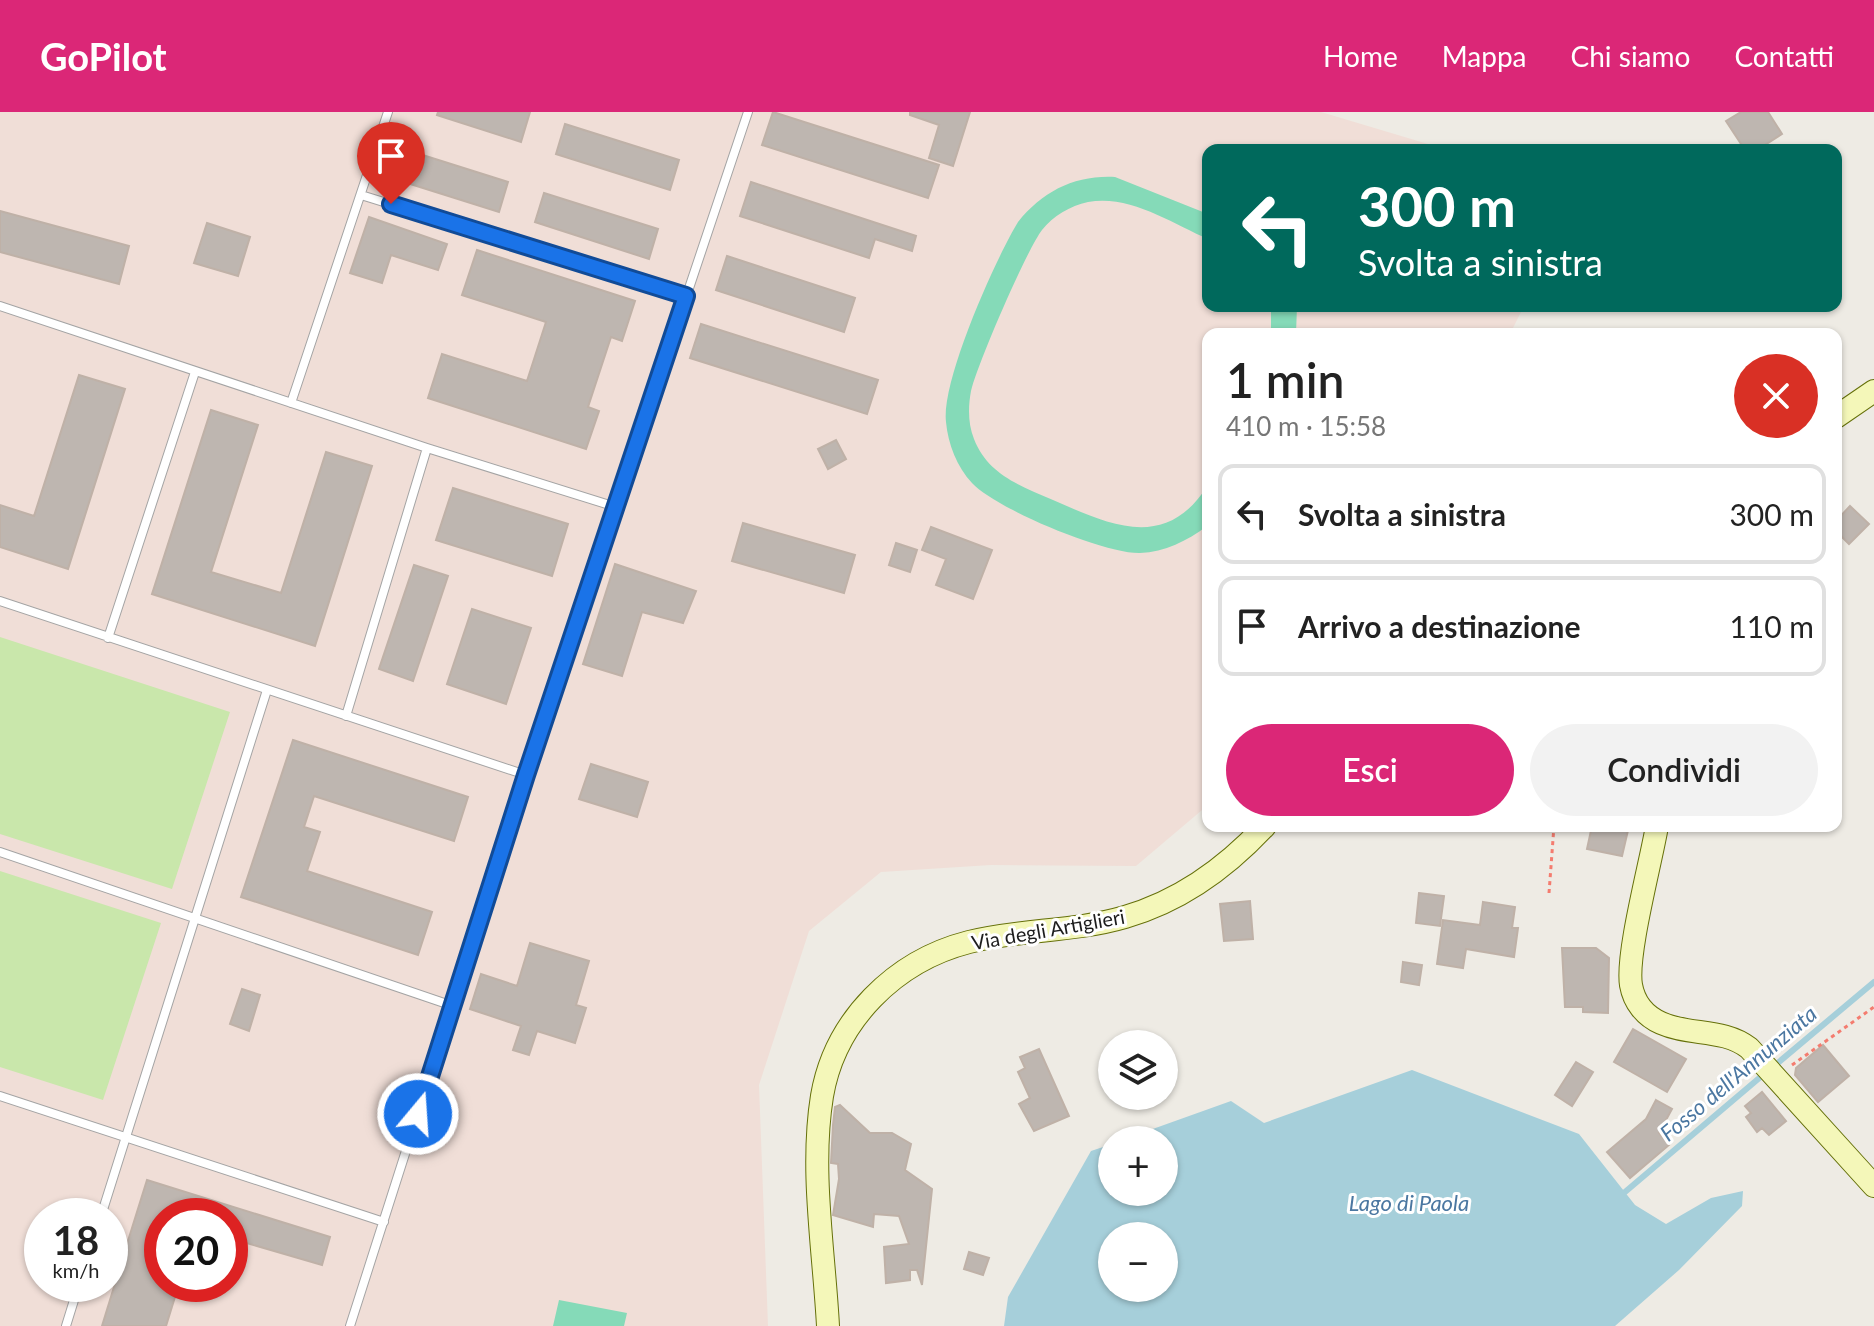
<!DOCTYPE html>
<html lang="it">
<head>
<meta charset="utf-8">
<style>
  :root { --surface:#fff; --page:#f2f2f2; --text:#222; --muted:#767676; --line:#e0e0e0; --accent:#db2777 }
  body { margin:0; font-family:Lato,sans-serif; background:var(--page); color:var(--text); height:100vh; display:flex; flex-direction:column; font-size:30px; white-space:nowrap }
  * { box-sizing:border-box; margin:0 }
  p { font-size:26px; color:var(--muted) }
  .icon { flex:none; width:44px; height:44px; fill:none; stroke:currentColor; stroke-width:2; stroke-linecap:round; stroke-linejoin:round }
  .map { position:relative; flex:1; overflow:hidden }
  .side { position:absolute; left:1202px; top:216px; width:640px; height:504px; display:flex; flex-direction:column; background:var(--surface); border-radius:16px; box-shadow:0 2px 6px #0004 }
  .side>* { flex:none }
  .top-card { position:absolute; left:1202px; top:32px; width:640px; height:168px; border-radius:16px; box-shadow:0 2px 6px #0004; background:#00695c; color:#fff; overflow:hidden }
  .fabs { position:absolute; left:1098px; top:918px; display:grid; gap:16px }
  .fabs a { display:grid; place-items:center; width:80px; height:80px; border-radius:50%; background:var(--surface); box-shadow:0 2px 6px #0004; font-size:40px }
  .speed { position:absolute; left:24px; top:1086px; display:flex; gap:16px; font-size:40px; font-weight:700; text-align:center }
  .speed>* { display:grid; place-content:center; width:104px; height:104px; border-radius:50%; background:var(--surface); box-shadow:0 2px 6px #0004; line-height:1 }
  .speed small { font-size:20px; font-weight:400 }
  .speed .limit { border:12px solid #d22; background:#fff; color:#111 }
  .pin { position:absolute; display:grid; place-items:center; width:68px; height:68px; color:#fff; margin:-82px -34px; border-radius:50% 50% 50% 0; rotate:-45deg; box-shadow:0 0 8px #0007 }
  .pin .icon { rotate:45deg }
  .me { position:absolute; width:88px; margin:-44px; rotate:18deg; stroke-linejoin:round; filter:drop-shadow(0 0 6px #0008) }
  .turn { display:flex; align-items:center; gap:28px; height:168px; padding:0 24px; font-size:36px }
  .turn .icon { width:104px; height:104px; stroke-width:2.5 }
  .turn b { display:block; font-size:56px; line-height:68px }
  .round { display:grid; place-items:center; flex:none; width:84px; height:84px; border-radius:42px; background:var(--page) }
  .summary { display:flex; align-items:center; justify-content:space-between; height:136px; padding:0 24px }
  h1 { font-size:48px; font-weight:600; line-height:60px }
  .action { display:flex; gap:16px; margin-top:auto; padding:16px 24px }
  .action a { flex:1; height:92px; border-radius:48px; background:var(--accent); color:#fff; font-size:32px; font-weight:600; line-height:92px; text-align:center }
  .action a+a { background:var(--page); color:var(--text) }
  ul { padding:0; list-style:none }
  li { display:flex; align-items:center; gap:24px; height:100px; margin:0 16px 12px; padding:0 8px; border:4px solid var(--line); border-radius:16px }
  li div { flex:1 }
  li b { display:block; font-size:30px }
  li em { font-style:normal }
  header { display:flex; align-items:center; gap:48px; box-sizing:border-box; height:112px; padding:0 40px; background:var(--accent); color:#fff }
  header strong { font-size:38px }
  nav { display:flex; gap:44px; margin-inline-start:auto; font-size:28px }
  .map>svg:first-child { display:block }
  .military { fill:#f0ded7; fill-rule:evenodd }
  .grass { fill:#c9e7ab }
  .pitch { fill:#85dab8 }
  .water { fill:#a6cfda; fill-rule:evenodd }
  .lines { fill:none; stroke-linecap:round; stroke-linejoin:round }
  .stream { stroke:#a6cfda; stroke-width:6 }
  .building { fill:#beb6b0; stroke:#bfb1a7; stroke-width:2 }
  .lane-casing { stroke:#a4a4a4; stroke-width:10 }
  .secondary-casing { stroke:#657009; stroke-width:24 }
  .path { stroke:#f47c6f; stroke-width:3; stroke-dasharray:4 4; stroke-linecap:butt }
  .lane { stroke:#fff; stroke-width:8 }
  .secondary { stroke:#f4f7b9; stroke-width:22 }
  .route-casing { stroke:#114b97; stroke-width:20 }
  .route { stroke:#1a73e8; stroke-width:14 }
  .labels { text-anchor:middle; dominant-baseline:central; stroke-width:6; stroke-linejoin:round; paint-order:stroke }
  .street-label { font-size:20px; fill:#1d1d1d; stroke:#fff }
  .water-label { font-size:22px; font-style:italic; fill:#4b77a1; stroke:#fff }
</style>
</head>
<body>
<header>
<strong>GoPilot</strong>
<nav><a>Home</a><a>Mappa</a><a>Chi siamo</a><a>Contatti</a></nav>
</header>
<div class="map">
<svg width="1874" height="1214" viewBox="0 0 1874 1214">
  <rect width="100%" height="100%" fill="#eeebe4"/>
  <path class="military" d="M0,0H1321L1448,38H1208V194H1524L1510,222H1208V693L1136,754L991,753L881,760L809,819L759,973L768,1214H0ZM42,1104H110V1172H42ZM162,1104H230V1172H162Z"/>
  <path class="grass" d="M0,525L230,600L172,777L0,722Z
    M0,759L161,811L103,988L0,955Z"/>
  <path class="pitch" d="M1115,65L1208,102V127C1172,111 1129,82 1088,90C1070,94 1053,104 1042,118C1026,139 977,253 971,279C968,295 968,312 974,327C988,363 1021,374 1053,388C1110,413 1166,440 1208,373L1207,414C1187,429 1165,440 1140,441C1105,442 996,397 972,371C957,355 948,332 946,310C941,269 995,148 1018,110C1043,79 1075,63 1115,65Z
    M1271,194H1297L1296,222H1271Z
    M559,1188L627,1201L624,1214H553Z"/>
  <path class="water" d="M1412,958L1579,1022L1635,1093L1666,1112L1711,1086L1743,1079L1742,1094L1679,1158L1615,1214H1004L1008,1185L1091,1039L1112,1032V1080H1164V1028H1122L1231,989L1264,1011ZM1112,1124H1164V1176H1112Z"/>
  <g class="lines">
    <path class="stream" d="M1773,955L1874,870
      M1625,1080L1764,962"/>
  </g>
  <path class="building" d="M438,0H530L521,30L437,3Z
    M773,0L939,53L928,86L762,33Z
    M910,0H970L953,54L929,46L939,13L910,3Z
    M1741,0H1768L1782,22L1757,38H1745L1726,9Z
    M565,12L679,48L670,78L556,42Z
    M394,34L508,70L499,100L385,64Z
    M751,70L916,124L912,139L875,127L869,146L740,104Z
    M544,81L658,117L649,147L535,110Z
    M0,99L129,134L119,172L0,140Z
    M369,105L447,132L438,158L391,143L382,171L350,161Z
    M207,111L250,125L238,164L194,151Z
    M477,138L635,189L622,229L611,225L588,295L599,299L586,337L428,286L442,242L527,269L546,210L462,183Z
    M727,144L855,186L844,220L716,178Z
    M701,212L878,268L867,302L690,246Z
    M79,263L125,277L68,457L0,435V393L34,404Z
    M211,298L258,313L211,460L281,481L326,340L372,354L315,534L152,482Z
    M836,328L846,347L828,357L818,337Z
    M453,376L568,412L552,464L436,428Z
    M1850,394L1869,412L1849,432L1836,419V409Z
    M743,411L855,443L844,481L732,449Z
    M931,415L992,438L973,487L936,473L946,447L922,438Z
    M896,431L917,438L910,460L889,453Z
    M615,452L696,479L683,511L642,500L622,564L583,552Z
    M414,453L448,464L413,569L379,557Z
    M472,497L531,516L506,592L447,572Z
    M293,628L468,685L454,729L314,684L304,715L320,720L307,759L432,800L418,843L241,785Z
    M591,652L648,670L637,705L579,687Z
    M1592,714H1629L1622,744L1587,737Z
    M1419,781L1444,784L1440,814L1416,811Z
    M1250,789L1253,827L1224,829L1220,792Z
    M1483,790L1515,795L1512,816H1518L1514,845L1466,837L1463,856L1437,852L1443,808L1480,813Z
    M530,831L589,849L576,893L586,896L575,931L537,919L529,943L513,938L521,914L470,897L481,862L517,874Z
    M1562,836H1596L1609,846L1608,901L1583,900V895H1565Z
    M1403,850L1422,853L1419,873L1401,870Z
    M242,877L260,883L249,919L230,912Z
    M1633,917L1686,947L1667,980L1614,950Z
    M1823,933L1849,964L1818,990L1795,963L1796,956Z
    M1039,937L1069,1004L1034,1019L1019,992L1030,986L1018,960L1025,956L1020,945Z
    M1576,950L1593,960L1572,994L1555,983Z
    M1762,980L1786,1009L1769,1023L1762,1016L1757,1020L1746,1005L1751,1001L1745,994Z
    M1656,988L1672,997L1659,1021L1669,1033L1630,1066L1607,1040L1646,1007Z
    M840,993L870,1021H892L911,1032L905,1058L932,1077L922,1173L917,1158H910V1168L886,1171L884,1135L909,1132L899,1104L874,1102L873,1115L833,1103L839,1067L838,1052L831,1051L833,1013L835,995Z
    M147,1068L330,1125L322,1153L233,1127L230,1124V1104H162V1172H179L166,1214H102L118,1162L111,1160L121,1130L127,1132Z
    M969,1140L989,1146L983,1163L964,1157Z"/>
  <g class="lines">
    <g class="lane-casing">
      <path id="lane" d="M361,83L686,184
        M0,194L427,336L616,395
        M291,291L388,0
        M0,489L526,663
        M108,526L195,260
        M346,604L427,336
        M0,740L453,894
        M0,984L384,1110
        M101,1104L267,578
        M66,1214L79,1172
        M350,1214L526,663L748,0"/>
    </g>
    <g class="secondary-casing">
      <path id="secondary" d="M1836,305L1874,279
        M1657,714C1651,750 1626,842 1631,873C1634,890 1645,904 1661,911C1690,924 1723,916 1749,936L1874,1074
        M828,1214C824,1139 810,1058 822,984C835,908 895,849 969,830C1020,817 1074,820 1125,805C1181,789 1226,756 1265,714"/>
    </g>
    <path class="path" d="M1549,781L1554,714
      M1792,953L1874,895"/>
    <use href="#lane" class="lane"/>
    <use href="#secondary" class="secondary"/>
  </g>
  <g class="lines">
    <g class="route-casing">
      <path id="route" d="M391,92L686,184L526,663L418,1002"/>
    </g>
    <use href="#route" class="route"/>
  </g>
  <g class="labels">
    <g class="street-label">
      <text transform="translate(1048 817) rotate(-10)">Via degli Artiglieri</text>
    </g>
    <g class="water-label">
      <text transform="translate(1738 961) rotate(-40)">Fosso dell'Annunziata</text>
      <text x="1409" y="1090">Lago di Paola</text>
    </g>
  </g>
</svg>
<div class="fabs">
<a><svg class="icon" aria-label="layers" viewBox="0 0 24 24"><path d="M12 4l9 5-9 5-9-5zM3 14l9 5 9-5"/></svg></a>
<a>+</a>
<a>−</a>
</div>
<div class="speed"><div>18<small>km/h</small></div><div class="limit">20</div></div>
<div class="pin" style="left:391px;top:92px;background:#d93025"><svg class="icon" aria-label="arrive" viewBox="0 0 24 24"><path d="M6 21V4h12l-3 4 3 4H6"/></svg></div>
<svg class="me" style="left:418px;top:1002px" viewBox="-20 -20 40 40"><circle r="17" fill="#1a73e8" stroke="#fff" stroke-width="3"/><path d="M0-11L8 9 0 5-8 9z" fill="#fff"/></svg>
<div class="top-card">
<div class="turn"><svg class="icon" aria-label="left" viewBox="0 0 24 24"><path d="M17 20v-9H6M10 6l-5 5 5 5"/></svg><div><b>300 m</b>Svolta a sinistra</div></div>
</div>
<section class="side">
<div class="summary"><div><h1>1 min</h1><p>410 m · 15:58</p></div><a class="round" style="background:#d93025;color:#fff"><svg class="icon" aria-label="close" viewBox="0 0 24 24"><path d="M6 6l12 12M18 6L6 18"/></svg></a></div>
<ul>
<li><svg class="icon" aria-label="left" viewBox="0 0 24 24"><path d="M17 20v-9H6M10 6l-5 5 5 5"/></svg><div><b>Svolta a sinistra</b></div><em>300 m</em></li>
<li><svg class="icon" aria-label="arrive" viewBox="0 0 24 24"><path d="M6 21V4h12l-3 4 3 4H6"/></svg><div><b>Arrivo a destinazione</b></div><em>110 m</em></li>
</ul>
<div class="action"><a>Esci</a><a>Condividi</a></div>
</section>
</div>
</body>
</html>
